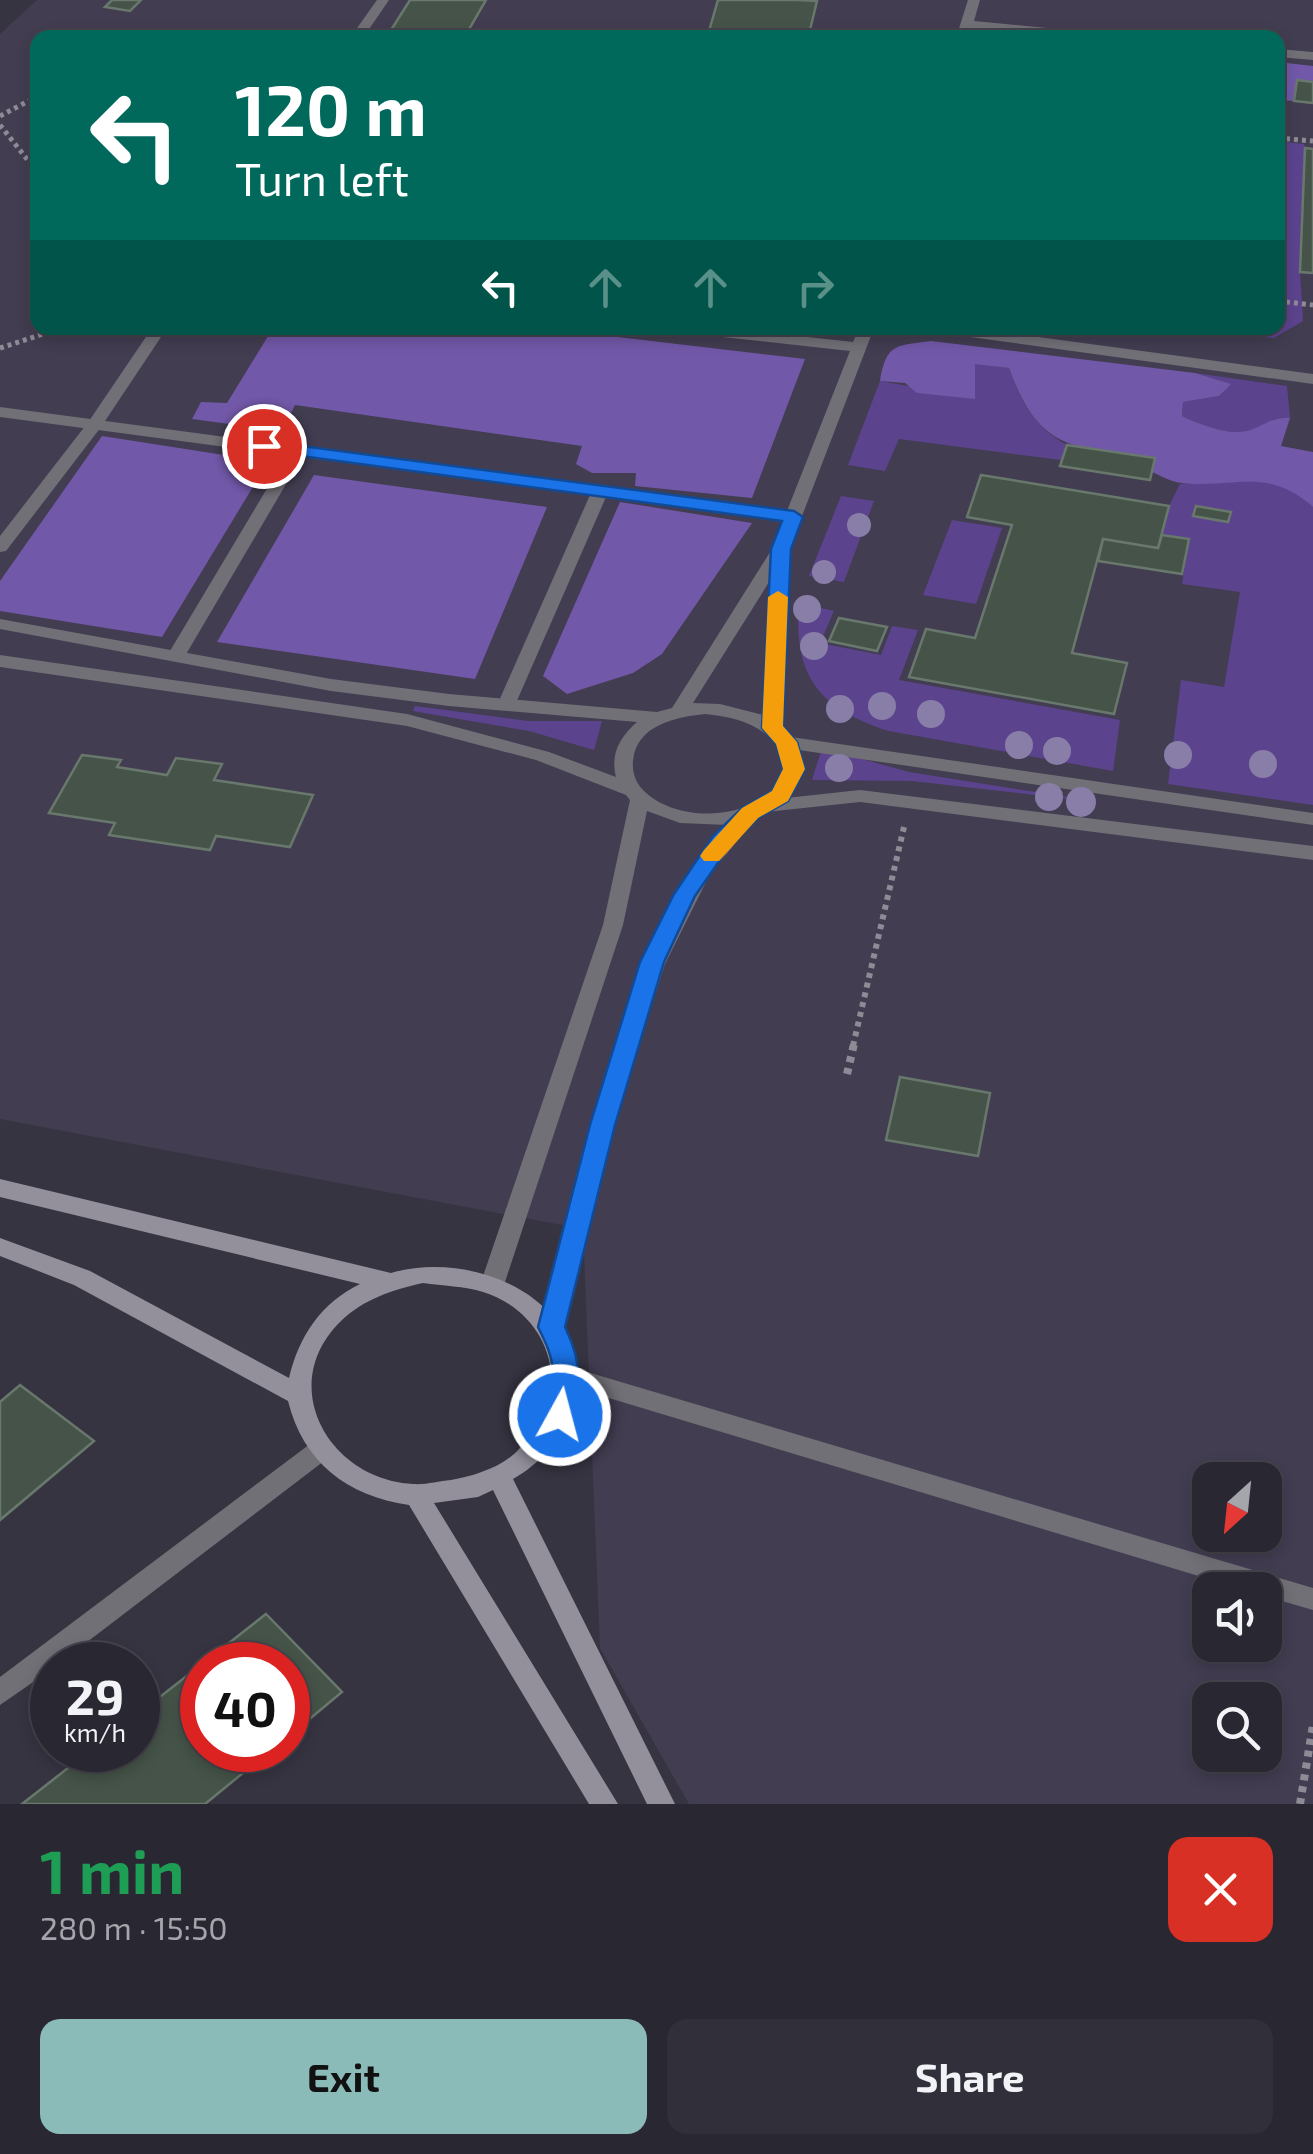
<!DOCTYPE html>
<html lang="en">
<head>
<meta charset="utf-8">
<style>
  :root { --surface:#292732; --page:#312f3a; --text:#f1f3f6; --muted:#a5a5ac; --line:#45444d; --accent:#8bbbb9 }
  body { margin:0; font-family:"Exo 2",sans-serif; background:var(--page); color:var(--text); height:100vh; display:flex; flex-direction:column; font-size:38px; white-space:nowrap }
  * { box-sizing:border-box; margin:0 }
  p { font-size:32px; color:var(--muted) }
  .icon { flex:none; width:55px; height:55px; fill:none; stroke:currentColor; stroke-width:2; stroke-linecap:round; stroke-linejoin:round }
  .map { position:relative; height:1804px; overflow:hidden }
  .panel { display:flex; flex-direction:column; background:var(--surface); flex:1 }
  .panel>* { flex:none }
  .guide { position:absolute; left:30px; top:30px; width:1255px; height:305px; border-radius:20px; box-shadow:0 5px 15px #0003,0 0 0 2px var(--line); background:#00695c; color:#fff; overflow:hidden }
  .needle { width:65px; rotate:207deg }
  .controls { position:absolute; left:1192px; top:1462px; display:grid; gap:20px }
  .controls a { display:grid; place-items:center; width:90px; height:90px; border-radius:20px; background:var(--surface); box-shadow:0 5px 15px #0003,0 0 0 2px var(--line); font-size:50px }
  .speed { position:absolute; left:30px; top:1642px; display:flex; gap:20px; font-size:50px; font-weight:700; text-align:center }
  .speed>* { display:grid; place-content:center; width:130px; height:130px; border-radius:50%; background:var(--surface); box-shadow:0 5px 15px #0003,0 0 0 2px var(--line); line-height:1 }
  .speed small { font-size:25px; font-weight:400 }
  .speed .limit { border:15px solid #d22; background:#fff; color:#111 }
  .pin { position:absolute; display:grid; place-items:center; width:85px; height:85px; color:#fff; margin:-42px; border:5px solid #fff; border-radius:50%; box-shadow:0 2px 10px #0007 }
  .me { position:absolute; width:110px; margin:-55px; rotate:7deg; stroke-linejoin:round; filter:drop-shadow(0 0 8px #0008) }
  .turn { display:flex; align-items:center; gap:35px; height:210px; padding:0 40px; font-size:45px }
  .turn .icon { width:130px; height:130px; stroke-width:2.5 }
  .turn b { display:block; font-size:70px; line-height:85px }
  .lanes { display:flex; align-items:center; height:95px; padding:0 40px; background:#0003; justify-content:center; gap:50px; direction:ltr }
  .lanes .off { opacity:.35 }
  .round { display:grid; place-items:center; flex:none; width:105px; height:105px; border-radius:20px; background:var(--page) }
  .headline { display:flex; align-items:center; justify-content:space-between; height:170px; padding:0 40px }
  h1 { font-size:60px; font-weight:700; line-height:75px; color:#1e9e55 }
  .action { display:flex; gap:20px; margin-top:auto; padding:20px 40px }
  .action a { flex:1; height:115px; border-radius:20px; background:var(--accent); color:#111; font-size:40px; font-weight:700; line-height:115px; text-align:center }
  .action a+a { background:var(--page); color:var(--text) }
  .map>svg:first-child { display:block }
  .built { fill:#423d51; fill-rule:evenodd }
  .green { fill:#5c438e }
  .forest { fill:#7258a8 }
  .building { fill:#455348; stroke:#69786c; stroke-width:2.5 }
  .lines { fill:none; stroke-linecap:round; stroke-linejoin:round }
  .path-far2 { stroke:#8d8b96; stroke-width:5; stroke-dasharray:4 4; stroke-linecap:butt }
  .path-far1 { stroke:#8d8b96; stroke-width:6; stroke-dasharray:5 5; stroke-linecap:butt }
  .path { stroke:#8d8b96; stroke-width:8; stroke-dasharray:6 6; stroke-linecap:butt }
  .lane { fill:#727077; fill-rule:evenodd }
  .street { fill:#727077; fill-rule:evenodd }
  .secondary { fill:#93909c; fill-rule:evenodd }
  .tree { fill:#897ea8 }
  .route { fill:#1a73e8; stroke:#114b97; stroke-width:2.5 }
  .slow { fill:#f59e0b }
</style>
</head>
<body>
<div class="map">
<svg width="1313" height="1804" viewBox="0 0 1313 1804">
  <rect width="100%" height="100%" fill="#373442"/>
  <path class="built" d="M37,0H1313V1804H689L600,1648L583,1229L0,1119V34ZM38,38H1278V328H38ZM1210,1480H1265V1535H1210ZM1210,1590H1265V1645H1210ZM1210,1700H1265V1755H1210Z"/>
  <path class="green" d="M1278,141L1304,144L1305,148L1300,272L1303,321L1274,338L1154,330L1278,328Z
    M975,363L1009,368C1021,402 1034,427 1067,445L1061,460L899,439L885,471L848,465L880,381L975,398Z
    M1195,373L1287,386L1290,418C1272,417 1269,423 1253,430C1232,438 1201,425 1182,416L1183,402L1219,396L1229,384Z
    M1248,479L1292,488L1313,507V805L1168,784L1181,680L1224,687L1240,592L1182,584L1189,539L1162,535L1169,506L1180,484Z
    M841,496L874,501L844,582L809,576Z
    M952,520L1002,528L976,604L923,595Z
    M799,603L834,611L820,643L881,655L892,626L918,630L899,680L1120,720L1113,771L889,731C820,709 793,677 799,603Z
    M415,706L528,721H602L594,750L529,731L413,711Z
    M822,748L909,772L1105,803L912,781L812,780Z"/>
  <path class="forest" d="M1278,62L1313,66V82L1297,80L1294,101L1278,100Z
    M273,328H541L805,359L752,498L635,486L636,473H592L576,464L582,446L295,405L282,431L192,419L201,402L227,403Z
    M931,341L1195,373L1231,384L1219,396L1183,402L1182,416C1201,425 1233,438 1253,429C1269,423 1272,417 1290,418L1281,446L1313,452V507C1267,466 1235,489 1182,483C1172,482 1161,476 1152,472L1154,458C1074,446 1040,454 1009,368L975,364V399L917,393L905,383L880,381C886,343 896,346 931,341Z
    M102,436L268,462L162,637L0,611V581Z
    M314,475L547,507L475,679L217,642Z
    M620,502L752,523L662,654L633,673L567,694L543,676Z"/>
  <path class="building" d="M112,0H141L130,11L105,7Z
    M410,0H486L464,38H386Z
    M718,0H799L817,1L808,38H707Z
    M1297,80L1313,82V103L1294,101Z
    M1305,148L1313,149V273L1300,272Z
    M1067,445L1155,458L1150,480L1060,466Z
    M981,475L1169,506L1158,548L1103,539L1072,653L1127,663L1114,714L909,677L926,629L975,638L1012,525L967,517Z
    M1196,506L1231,512L1228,522L1193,516Z
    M1162,535L1189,539L1182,574L1098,561L1103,539L1158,548Z
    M839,618L887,627L877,651L829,641Z
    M82,755L121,760L117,767L167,775L176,758L222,764L214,780L313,795L290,847L216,836L210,850L109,835L115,823L49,813Z
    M900,1077L990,1093L978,1156L886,1140Z
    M20,1385L94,1441L0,1520V1402Z
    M266,1614L342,1692L288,1737V1665H202V1750H271L205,1804H22L91,1750H138V1714Z"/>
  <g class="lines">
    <path class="path-far2" d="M0,116L38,96
      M0,125L38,173
      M1278,138L1313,141
      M1278,301L1313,305
      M0,348L62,328"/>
    <path class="path-far1" d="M853,1046L904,827"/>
    <path class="path" d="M847,1074L854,1044
      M1300,1804L1313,1725"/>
    <path class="lane" d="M0,407L793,512L801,517L793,522L606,497L516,703L507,709L498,703L590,495L302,457L185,656L176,662L167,656L287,455L0,417Z"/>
    <path class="street" d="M377,0H389L363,38H350Z
      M968,0H980L974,21L1109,34L1115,38H1064L972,28L969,38H956Z
      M1278,49L1313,52V60L1278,57Z
      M152,328H167L101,427L6,551L0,552V536L89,421Z
      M678,328H724L853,342L859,328H874L789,550L781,726L791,737L1313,813V825L799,750L803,769L786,798L860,790L1313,846V860L860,802L766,812L757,817L710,874L665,964L621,1100L563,1327L559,1334L551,1337L543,1334L539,1327C560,1246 581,1164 605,1084C632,993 662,896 728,825L680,823L647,811L623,925L505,1282L501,1289L493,1291L485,1289L481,1282L603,925L630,800L626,795L536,760L407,726L0,667V655L407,714L549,752L616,777C610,754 620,737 637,722L449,706L331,691L0,629V619L331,679L449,694L657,712L672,708L772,549L850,351L686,333ZM771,579L763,715L720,704L693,703ZM705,714C743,718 777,728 785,769C778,781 772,792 760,799C728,821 670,818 643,790C635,782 632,771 633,761C636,725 676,717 705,714Z
      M933,328H971L1313,374V384L941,333Z
      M567,1366L1313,1588V1610L1265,1596V1590H1245L559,1383L555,1376L559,1369Z
      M319,1441L328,1444L331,1451L328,1458L57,1665H52V1669L0,1705V1677L310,1444Z"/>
    <path class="secondary" d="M0,1179L391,1273C478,1248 601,1304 570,1410C560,1440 540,1464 513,1479L675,1804H647L493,1490L478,1497L434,1503L618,1804H589L409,1505C347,1496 303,1462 288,1401L74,1285L0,1256V1238L90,1271L289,1378C299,1336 321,1303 360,1284L0,1197ZM423,1283C442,1286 465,1286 483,1292C538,1309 567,1366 543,1419C538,1430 527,1440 519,1449C503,1467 474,1476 451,1480C438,1481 426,1485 413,1484C329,1480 275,1385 341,1321C364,1299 392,1290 423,1283Z"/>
  </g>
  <g class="tree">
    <circle cx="859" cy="525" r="12"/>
    <circle cx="824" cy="572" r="12"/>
    <circle cx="807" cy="609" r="14"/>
    <circle cx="814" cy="646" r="14"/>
    <circle cx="882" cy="706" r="14"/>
    <circle cx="840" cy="709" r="14"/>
    <circle cx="931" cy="714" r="14"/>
    <circle cx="1019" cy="745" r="14"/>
    <circle cx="1057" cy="751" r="14"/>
    <circle cx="1178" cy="755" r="14"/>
    <circle cx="1263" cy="764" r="14"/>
    <circle cx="839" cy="768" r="14"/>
    <circle cx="1049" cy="797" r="14"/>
    <circle cx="1081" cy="802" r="15"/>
  </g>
  <path class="route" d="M264,441L794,511L803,517L791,549L783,726L797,742L805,769L788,801L758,818L729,847L695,896L664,962L615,1125L565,1327C580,1358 585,1391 569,1423L560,1427L550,1423C542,1408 553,1392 553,1375C553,1357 546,1343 538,1327L590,1125L640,962L674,894L713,836L742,808L772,791L783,769L776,744L762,728L771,549L782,521L257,450L254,446Z"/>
  <path class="slow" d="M778,591L788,597L783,726L797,742L805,769L788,801L758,818L719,861H704L700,856L704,850L742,808L772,791L783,769L776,744L762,728L768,597Z"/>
</svg>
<div class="controls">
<a><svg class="needle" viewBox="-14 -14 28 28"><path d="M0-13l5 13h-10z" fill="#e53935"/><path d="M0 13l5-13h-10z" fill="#a5a5ac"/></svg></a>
<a><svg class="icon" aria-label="sound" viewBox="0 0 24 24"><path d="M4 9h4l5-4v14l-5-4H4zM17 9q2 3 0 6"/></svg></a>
<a><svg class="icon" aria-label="search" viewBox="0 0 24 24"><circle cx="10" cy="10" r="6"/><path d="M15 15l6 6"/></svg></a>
</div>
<div class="speed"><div>29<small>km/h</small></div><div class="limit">40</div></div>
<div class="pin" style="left:264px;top:446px;background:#d93025"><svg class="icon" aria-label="arrive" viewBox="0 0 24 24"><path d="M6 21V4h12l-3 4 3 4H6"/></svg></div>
<svg class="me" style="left:560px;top:1415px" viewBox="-20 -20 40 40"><circle r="17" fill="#1a73e8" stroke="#fff" stroke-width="3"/><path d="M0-11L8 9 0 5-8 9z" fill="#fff"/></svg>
<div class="guide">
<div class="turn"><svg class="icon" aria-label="left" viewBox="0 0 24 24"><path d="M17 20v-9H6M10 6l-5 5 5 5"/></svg><div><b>120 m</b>Turn left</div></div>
<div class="lanes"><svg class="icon" aria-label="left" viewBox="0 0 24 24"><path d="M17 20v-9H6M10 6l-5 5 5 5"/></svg><svg class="icon off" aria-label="ahead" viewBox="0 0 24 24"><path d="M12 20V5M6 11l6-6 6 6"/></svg><svg class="icon off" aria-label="ahead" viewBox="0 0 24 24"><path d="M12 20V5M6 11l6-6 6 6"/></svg><svg class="icon off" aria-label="right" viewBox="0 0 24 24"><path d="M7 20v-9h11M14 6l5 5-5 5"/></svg></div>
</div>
</div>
<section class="panel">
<div class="headline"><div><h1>1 min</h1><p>280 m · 15:50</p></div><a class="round" style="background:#d93025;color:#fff"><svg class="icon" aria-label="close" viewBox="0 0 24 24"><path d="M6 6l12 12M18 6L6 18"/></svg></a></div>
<div class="action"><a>Exit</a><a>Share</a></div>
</section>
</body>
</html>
